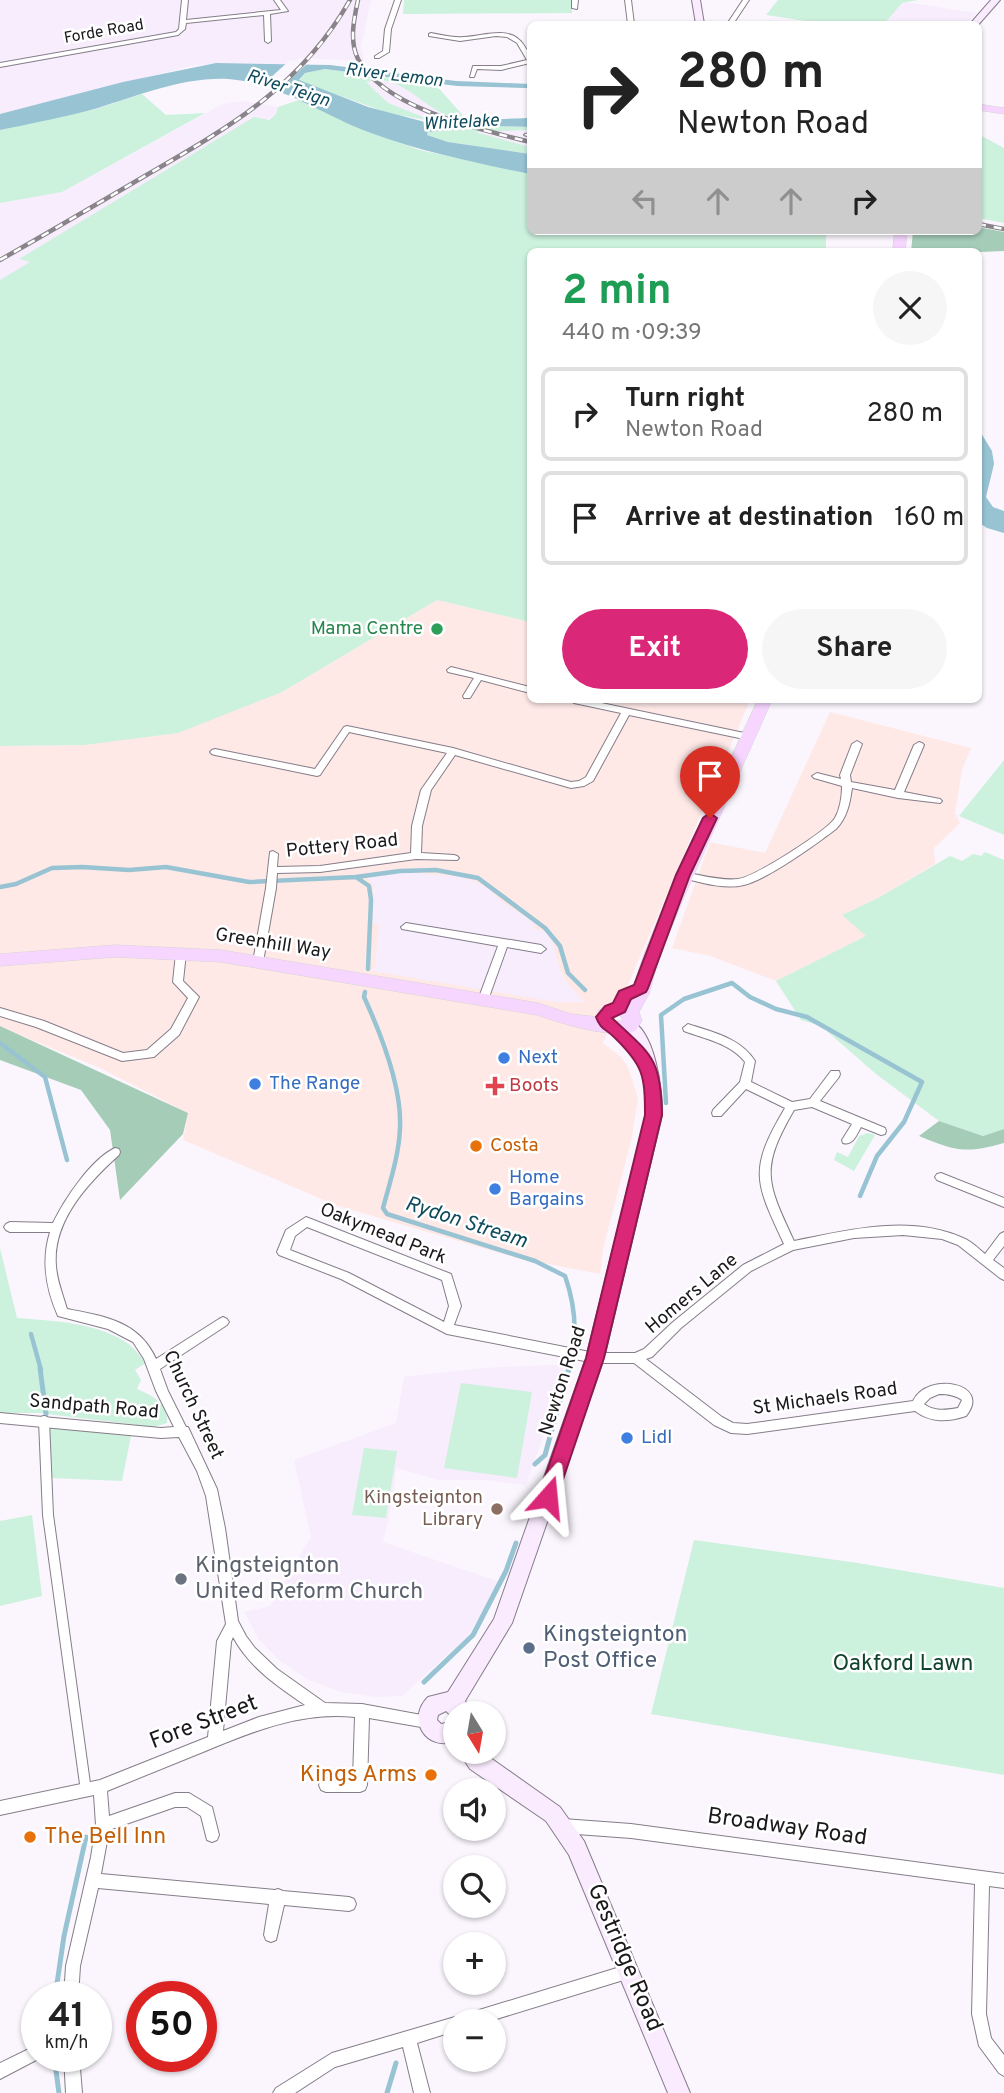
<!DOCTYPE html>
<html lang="en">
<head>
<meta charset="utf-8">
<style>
  :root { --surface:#fff; --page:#f6f6f6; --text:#222; --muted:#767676; --line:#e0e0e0; --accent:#db2777 }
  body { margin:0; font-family:Overpass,sans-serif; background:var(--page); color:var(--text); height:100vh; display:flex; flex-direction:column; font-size:26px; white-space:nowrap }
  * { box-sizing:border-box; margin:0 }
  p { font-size:23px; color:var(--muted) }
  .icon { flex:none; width:38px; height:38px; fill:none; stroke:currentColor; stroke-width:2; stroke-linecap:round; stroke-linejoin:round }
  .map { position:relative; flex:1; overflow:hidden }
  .side { position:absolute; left:527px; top:248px; width:455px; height:455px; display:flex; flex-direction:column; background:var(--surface); border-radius:10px; box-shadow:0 2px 5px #0004 }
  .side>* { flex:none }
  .top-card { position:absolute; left:527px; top:21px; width:455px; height:214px; border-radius:10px; box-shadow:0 2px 5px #0004; background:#fff; color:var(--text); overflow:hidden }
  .needle { width:46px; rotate:169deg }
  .controls { position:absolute; left:443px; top:1701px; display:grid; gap:14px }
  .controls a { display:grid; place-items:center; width:63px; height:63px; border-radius:50%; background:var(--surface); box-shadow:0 2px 5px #0004; font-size:35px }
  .speed { position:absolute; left:21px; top:1981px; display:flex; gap:14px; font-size:35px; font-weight:700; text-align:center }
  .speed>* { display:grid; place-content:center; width:91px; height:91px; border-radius:50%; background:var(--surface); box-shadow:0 2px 5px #0004; line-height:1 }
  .speed small { font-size:18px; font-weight:400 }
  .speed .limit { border:10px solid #d22; background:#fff; color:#111 }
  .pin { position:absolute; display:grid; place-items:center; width:60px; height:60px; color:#fff; margin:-72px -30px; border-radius:50% 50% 50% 0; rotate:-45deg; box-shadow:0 0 7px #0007 }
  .pin .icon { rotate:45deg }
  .me { position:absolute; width:77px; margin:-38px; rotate:18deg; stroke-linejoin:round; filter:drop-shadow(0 0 5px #0008) }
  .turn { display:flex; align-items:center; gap:24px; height:147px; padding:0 35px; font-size:32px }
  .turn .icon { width:91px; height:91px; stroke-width:2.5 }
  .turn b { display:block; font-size:49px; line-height:60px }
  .lanes { display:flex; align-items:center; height:66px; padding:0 35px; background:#0003; justify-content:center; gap:35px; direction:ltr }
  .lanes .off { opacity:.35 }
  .round { display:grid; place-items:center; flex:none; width:74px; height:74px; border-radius:37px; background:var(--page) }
  .overview { display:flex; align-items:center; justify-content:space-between; height:119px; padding:0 35px }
  h1 { font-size:42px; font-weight:700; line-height:52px; color:#1e9e55 }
  .primary-button { display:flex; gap:14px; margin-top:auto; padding:14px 35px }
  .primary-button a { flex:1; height:80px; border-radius:42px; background:var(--accent); color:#fff; font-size:28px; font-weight:700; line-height:80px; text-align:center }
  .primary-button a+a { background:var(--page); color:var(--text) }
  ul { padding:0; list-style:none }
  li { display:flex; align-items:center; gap:21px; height:94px; margin:0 14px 10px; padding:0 21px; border:4px solid var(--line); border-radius:10px }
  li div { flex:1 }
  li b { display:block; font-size:26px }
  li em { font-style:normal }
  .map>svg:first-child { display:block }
  .commercial { fill:#fee9e7 }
  .built { fill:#f7edfd }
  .green { fill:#ccf1dd }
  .forest { fill:#a4ccb7 }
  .water { fill:#97c3d3 }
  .pier { fill:#fbf6fe }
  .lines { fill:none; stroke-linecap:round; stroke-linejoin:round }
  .stream-far1 { stroke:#97c3d3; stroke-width:4.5 }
  .stream { stroke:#97c3d3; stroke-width:5 }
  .pedestrian-casing { stroke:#857d89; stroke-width:12 }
  .minor-casing { stroke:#857d89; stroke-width:2 }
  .secondary-casing { stroke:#857d89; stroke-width:2 }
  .primary-casing { stroke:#d6d5d6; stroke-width:1 }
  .pedestrian { stroke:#fff; stroke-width:10 }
  .minor { fill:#fff; fill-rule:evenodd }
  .secondary { fill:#faebfe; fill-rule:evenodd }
  .primary { fill:#f6d6fe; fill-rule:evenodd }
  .rail-casing { stroke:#88848a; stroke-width:4.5 }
  .rail { stroke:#fff; stroke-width:2.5; stroke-dasharray:8; stroke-linecap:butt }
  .route { fill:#db2777; stroke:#8e194d; stroke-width:2 }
  .leisure-dot { fill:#2e9e5b; stroke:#fff; stroke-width:2.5 }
  .shop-dot { fill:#3f7fe0; stroke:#fff; stroke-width:2.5 }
  .health-dot { fill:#e0444e; stroke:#fff; stroke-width:2.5 }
  .food-dot { fill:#e8710a; stroke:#fff; stroke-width:2.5 }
  .education-dot { fill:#8d6e63; stroke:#fff; stroke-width:2.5 }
  .worship-dot { fill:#6b7280; stroke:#fff; stroke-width:2.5 }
  .service-dot { fill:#5c6f8a; stroke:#fff; stroke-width:2.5 }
  .labels { text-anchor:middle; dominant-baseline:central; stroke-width:5; stroke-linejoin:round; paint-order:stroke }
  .far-street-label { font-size:16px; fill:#1b181c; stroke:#fff }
  .far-water-label { font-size:18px; font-style:italic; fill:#0e4b5d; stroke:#fff }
  .leisure-label { font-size:19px; fill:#27864d; stroke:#fff; text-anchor:end }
  .street-label { font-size:19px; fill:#1b181c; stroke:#fff }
  .shop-label { font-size:19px; fill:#366cbe; stroke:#fff; text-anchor:start }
  .health-label { font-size:19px; fill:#be3a42; stroke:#fff; text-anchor:start }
  .food-label { font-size:19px; fill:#c56008; stroke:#fff; text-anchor:start }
  .education-label { font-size:19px; fill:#785e54; stroke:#fff; text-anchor:end }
  .water-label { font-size:21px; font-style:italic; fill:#0e4b5d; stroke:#fff }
  .near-worship-label { font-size:23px; fill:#5b616d; stroke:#fff; text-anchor:start }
  .near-service-label { font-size:23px; fill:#4e5e75; stroke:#fff; text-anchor:start }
  .near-park-label { font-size:23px; fill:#11442e; stroke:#fff }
  .near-street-label { font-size:23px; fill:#1b181c; stroke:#fff }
  .near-food-label { font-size:23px; fill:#c56008; stroke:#fff; text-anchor:end }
</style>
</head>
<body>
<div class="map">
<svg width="1004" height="2093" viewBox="0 0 1004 2093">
  <rect width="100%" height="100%" fill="#fbf6fe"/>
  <path class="commercial" d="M437,600L530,622V700H750L603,1043L621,1057L628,1067L638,1098L632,1137L603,1249L600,1274L517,1258L338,1206L183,1140L188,1113L100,1068L0,1027V746L84,745L282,692Z
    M830,712L971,748L962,770L955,813L960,823L934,848L935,864L878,898L842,915L867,936L776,981L710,956L672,948L710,842L765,853Z"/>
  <path class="built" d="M0,0H371L361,46L364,61L299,58L292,64L216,63L191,66L0,114Z
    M902,3H912L976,13L967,24H884Z
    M367,80L400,83L427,103L458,119L436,122L388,103L365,82Z
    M242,101L278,107L276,114L20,260L31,262L0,280V203L62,192L223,104Z
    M530,130V147L472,132Z
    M398,872L463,877L486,887L502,902L533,922V929L545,931L552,941L560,970L568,984L585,1002H556L372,971L375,965L379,924H373L374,894L373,884L366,877Z
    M576,1364L552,1412L526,1485L487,1480H439L396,1468L393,1499L383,1542L500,1582L468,1636L402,1696L375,1697L341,1692L307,1679L279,1660L260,1641L244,1612L270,1606L311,1537L294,1460L396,1423L404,1377L483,1368Z"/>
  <path class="green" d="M404,0H572V13L403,14Z
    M778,0H918L902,3L884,24H825L766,15Z
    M325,69L435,84L466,119C428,120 406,70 366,82L388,103L436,122L388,113L299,81L305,73Z
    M142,94L166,115L205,113L62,192L0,203V130L96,109Z
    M299,100L369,132L420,150L530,174V231H826V252H530V622L437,600L282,692L178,733L84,745L0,746V280L30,262L19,259L254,117L269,120L276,114L278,107Z
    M496,126L530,127V130L475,132L530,147V154L448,142L427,135L428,132Z
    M978,134L1004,148V223L978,218Z
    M1004,760V835L959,816Z
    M985,852L1004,860V1129L983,1136L939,1121L876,1074L821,1026L801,1020L776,981L866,936L842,915L878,898L950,856L962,861L973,854L981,856Z
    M868,1133L875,1135L854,1171L834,1160L837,1152L848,1157L859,1136Z
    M0,1248L17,1318C53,1321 99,1322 130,1345C137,1351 142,1359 148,1366L144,1364L135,1370L141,1380L137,1389C151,1395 169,1403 167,1423L154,1427L39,1413H0Z
    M461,1383L532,1392L517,1478L444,1468Z
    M52,1425L131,1436L122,1481L50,1478L49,1427Z
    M364,1448L397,1451L386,1518L352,1515Z
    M32,1515L42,1596L0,1606V1521Z
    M694,1540L858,1563L1004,1588V1775L651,1714Z"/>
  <path class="forest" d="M978,227L1004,232V251L980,252L978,256V252H911L913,231H978Z
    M0,1026L188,1113L183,1134L120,1200L110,1130L81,1090L0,1060Z
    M939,1121L983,1136L1004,1129V1143C965,1154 956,1151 919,1136Z"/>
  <path class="water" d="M216,63L330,65L456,81L530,84V88H525L457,86L325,69L305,73L299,80L368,107L425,122L530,118V127L496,126L428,132L427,135L448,142L530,154V174C476,163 423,152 371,133C324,116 278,82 228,79C183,77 140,95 98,108C66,117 33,123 0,130V114L123,82Z
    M978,428L992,451L994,464L986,497L993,507L1004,511V533L987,528L978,522Z"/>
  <path class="pier" d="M290,60L309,62L274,94L258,89Z"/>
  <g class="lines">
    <path class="stream-far1" d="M356,877L400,871L436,870L478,878L545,928L560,946L568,973L585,990
      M0,887L16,884L52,868L82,867L129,870L166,867L249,882L356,877L369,886L371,900L368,969
      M365,992L364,997C381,1034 402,1087 400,1128C399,1155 390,1182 383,1208L387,1214L535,1261L565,1276C576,1307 578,1338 569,1370
      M0,1043L45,1077L67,1160
      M666,1103L661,1015L684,999L732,983L750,997L776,1009L807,1017L922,1082L904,1122L877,1156L860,1196
      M31,1334L41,1370"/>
    <path class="stream" d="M40,1368L46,1414
      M535,1464L545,1455L569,1368
      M424,1682L473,1635L506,1571L516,1543
      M55,1997L64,1936L86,1837
      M54,2056L59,2093
      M387,2093L396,2063"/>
    <g class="pedestrian-casing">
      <path id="pedestrian" d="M44,1421L48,1515L86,1791"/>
    </g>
    <g class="minor-casing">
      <path id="minor" d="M182,0H188L186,20L281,10L274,0H280L288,11L270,14L271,41L268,43L265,41L264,15L186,23L185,29L178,35L0,67V63L176,32L179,29Z
        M395,0H401L391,29L389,52L379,58H375V56L383,51L385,29Z
        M572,0H578L577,9L572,8Z
        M625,0H631L634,24H628Z
        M743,0H749L733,24H727Z
        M431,33C442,35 453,38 464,37C486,36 512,24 525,47C529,53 530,56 530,63L501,70L477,69L474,77H470L473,66H501L527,60L517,43L507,37L496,36L460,41L429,36V34Z
        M530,133V137L524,135L525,134Z
        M451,667L530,687V693L481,680L470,698H464L463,696L474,678L448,672L447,670Z
        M570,700H587L749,734L754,737L749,740L629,715L593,781L584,786L571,788L455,755L431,790L422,826L421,853L454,855L457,856L459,858L457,860L416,859L320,872L277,873L276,888L263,962L262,965H254L253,962L266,888L270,852L273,851L278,854L277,867L320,866L411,853L412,826L421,790L447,753L349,732L320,775L317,776L215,755L212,754L210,752L212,750L215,749L315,769L344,727L347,726L453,748L571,782L579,781L586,777L621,713L574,703Z
        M857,741L862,744L850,775L851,782L895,790L914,745L919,742L922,743L924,745L904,792L940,799L942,801L940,803L898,798L852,788C850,803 847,818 836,829C815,845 768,879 744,885C724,890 699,882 680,877L678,875L683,872C701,875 720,881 738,879C753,878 827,831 835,818C840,809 842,796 842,786L814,778L812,776L817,773L841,779L840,775L852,744Z
        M406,923L541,945L546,949L541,953L507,947L488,1000L483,1004L478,1000L498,946L402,929L401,927Z
        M181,949L186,953L183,981L199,997L179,1035L154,1057L122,1061L36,1027L0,1016V1008L44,1021L123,1053L147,1050L171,1029L188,998L173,982L176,953Z
        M688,1024C712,1032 741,1038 755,1061L751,1082L792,1102L810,1099L831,1071H839L840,1074L839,1077L820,1101L885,1128L886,1131L885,1134L881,1135L861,1127C857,1134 853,1146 843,1143L842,1140L852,1124L812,1107L794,1110C760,1169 766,1181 794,1241C848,1230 910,1214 963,1238C971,1241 978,1248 985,1254L1000,1234L1004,1232V1246L993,1260L1004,1268V1280L1000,1278L958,1245L942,1239L903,1235L854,1238L793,1250L751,1271L681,1328L652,1357L646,1359L722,1417L733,1423L747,1424L913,1401C927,1371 993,1383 966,1416C948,1422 931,1423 915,1411L747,1434L731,1433L714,1425L634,1363H595L447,1334L341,1279L279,1255L277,1252L286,1230L306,1217L451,1274L461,1306L454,1325L595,1353H635L644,1349L673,1322L743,1265L784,1244C755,1182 748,1170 785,1108L746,1089L721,1116H713L712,1113L713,1110L740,1082L745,1062C730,1043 705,1039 684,1031L683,1028ZM307,1227L442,1280L449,1306L444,1322L349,1273L290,1250L295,1236ZM939,1394C948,1394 955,1395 962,1400L958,1408C946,1410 935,1412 924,1404L930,1398Z
        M115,1148L119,1149L120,1152L119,1155C88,1183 52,1221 56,1266C57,1281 63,1295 67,1309C104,1316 139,1321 156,1359L219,1319L223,1317L227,1319L229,1322L227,1325L160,1369L168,1391L186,1427H188L217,1489L225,1528L238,1621L246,1636L255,1648L277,1669L325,1703L362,1704L427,1716L432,1717L434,1722L432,1727L427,1728L369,1718L367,1785L365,1790L360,1792H326L321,1790L319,1785L321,1780L326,1778H353L355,1717C301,1711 252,1732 203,1752C171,1765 139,1778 107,1791L109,1816L175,1793H189L212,1807L219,1835L217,1840L212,1842L207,1840L201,1816L187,1807H175L109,1830L101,1874L275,1890L278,1889L283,1891L349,1897L354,1899L356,1904L354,1909L349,1911L284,1905L276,1940L271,1942L266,1940L264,1935L269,1904L98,1888L80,1966L78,1997H64L66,1966L91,1857L96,1825L94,1795L0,1815V1801L100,1780L208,1737L217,1641L226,1624L206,1496L197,1471L179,1437L161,1438L0,1423V1413L161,1428L174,1427L156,1391L144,1359L133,1342L108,1329L58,1316C46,1289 41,1261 50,1232H10L6,1230L4,1227L6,1224L10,1222L53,1223C64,1200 91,1159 115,1148ZM233,1637C249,1667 277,1686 305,1705L259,1717L223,1731L231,1642Z
        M941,1173L1004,1198V1207L937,1180L935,1177L937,1174Z
        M563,1819L631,1824L1004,1874V1888L989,1886L986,2014L991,2038L1004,2055V2076L999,2073L979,2046L972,2014L975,1884L631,1838L563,1833L558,1831L556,1826L558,1821Z
        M630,1964L635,1966L637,1971L635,1976L630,1978L490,2021H455V2031L417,2043L430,2093H414L403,2047L335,2067L295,2093H273L276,2088L332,2053L455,2017L460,2018L461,2016L466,2014Z
        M37,2045V2056L42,2057L0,2079V2063Z
        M64,2056H79L82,2093H66Z"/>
    </g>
    <g class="secondary-casing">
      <path id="secondary" d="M692,0H700L704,24H696Z
        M991,0H1000L978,25L970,24Z
        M629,1020C655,1028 663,1092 662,1115L604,1358L512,1623L465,1701L472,1713H455V1720L446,1711L438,1715L437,1720L441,1724L455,1721V1741C426,1752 406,1719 428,1697L448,1692L494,1619L586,1358L646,1115V1091L640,1062L608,1029L610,1025H622Z
        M459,1752H482L560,1807L584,1841L690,2093H668L569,1855L546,1821L470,1769Z"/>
    </g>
    <g class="primary-casing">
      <path id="primary" d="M978,104L1004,108V114L978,110Z
        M895,231H907L905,252H893Z
        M758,700H772L687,890L660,954L649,994L639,1012L642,1021L635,1031C609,1039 564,1024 537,1015L221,962L115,957L0,966V954L115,945L221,950L538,1003L571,1014L597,1017L599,1010L615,1003L626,1004L629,1000L644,954L670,890ZM620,1015L623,1021H614V1017Z"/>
    </g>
    <use href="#pedestrian" class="pedestrian"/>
    <use href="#minor" class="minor"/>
    <use href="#secondary" class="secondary"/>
    <use href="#primary" class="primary"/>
    <g class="rail-casing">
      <path id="rail" d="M358,0C354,19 349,41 358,59C385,109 479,129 530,142
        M978,224L1004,229
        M0,260C46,234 92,207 138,180C224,130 299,90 350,0"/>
    </g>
    <use href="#rail" class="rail"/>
  </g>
  <path class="route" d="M710,813L717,818L690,875L648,988L646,992L631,999L625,1012L612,1018C651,1055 661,1057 662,1115L604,1358L557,1497L554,1503L548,1506L541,1503L538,1497L586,1358L645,1115C645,1075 643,1065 614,1037C606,1029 600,1029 596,1017L605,1006L613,1003L619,991L634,985L676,875L703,818Z"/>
  <circle class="leisure-dot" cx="437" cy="629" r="7"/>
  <g class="shop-dot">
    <circle cx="504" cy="1058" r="7"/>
    <circle cx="255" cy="1084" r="7"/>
    <circle cx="495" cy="1189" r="7"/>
    <circle cx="627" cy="1438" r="7"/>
  </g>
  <path class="health-dot" d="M491.5 1075.5h7v7h7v7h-7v7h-7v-7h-7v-7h7z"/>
  <g class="food-dot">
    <circle cx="476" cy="1146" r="7"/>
    <circle cx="431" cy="1775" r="7"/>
    <circle cx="30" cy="1837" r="7"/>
  </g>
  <circle class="education-dot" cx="497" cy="1509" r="7"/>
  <circle class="worship-dot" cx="181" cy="1579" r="7"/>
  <circle class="service-dot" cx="529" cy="1648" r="7"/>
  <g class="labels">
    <g class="far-street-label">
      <text transform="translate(104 32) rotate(-10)">Forde Road</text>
    </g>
    <g class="far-water-label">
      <text transform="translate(394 76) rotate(7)">River Lemon</text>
      <text transform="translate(288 89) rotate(18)">River Teign</text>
      <text transform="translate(461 123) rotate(-3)">Whitelake</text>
    </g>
    <g class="leisure-label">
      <text x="423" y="629">Mama Centre</text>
    </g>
    <g class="street-label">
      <text transform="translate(342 846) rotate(-6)">Pottery Road</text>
      <text transform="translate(273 944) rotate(9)">Greenhill Way</text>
      <text transform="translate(383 1234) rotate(22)">Oakymead Park</text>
      <text transform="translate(692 1294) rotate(-40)">Homers Lane</text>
      <text transform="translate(563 1381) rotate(-72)">Newton Road</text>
      <text transform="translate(825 1399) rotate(-8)">St Michaels Road</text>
      <text transform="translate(193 1405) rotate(65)">Church Street</text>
      <text transform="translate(94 1407) rotate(5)">Sandpath Road</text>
    </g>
    <g class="shop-label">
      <text x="518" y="1058">Next</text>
      <text x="269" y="1084">The Range</text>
      <text x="509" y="1178">Home<tspan x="509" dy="22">Bargains</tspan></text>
      <text x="641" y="1438">Lidl</text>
    </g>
    <g class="health-label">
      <text x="509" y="1086">Boots</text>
    </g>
    <g class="food-label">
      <text x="490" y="1146">Costa</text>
    </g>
    <g class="education-label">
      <text x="483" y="1498">Kingsteignton<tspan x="483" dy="22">Library</tspan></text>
    </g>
    <g class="water-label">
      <text transform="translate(466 1223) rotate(18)">Rydon Stream</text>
    </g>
    <g class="near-worship-label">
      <text x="195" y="1566">Kingsteignton<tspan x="195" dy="26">United Reform Church</tspan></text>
    </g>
    <g class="near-service-label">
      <text x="543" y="1635">Kingsteignton<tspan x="543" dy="26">Post Office</tspan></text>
    </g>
    <g class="near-park-label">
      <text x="903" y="1664">Oakford Lawn</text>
    </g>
    <g class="near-street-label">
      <text transform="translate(204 1723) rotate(-21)">Fore Street</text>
      <text transform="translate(787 1828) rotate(8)">Broadway Road</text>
      <text transform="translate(624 1958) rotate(67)">Gestridge Road</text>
    </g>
    <g class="near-food-label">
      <text x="417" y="1775">Kings Arms</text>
      <text x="44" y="1837" text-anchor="start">The Bell Inn</text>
    </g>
  </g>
</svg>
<div class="controls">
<a><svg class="needle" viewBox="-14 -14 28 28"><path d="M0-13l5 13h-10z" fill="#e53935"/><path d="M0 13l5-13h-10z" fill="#767676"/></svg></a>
<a><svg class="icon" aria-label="sound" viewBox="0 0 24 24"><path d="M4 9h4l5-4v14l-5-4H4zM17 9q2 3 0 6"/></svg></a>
<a><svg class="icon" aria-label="search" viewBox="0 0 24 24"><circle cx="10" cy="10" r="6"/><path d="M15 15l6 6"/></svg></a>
<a>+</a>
<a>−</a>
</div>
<div class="speed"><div>41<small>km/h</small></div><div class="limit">50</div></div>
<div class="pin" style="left:710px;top:818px;background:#d93025"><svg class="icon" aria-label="arrive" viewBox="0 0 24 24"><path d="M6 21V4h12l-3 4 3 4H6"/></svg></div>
<svg class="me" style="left:548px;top:1497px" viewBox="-20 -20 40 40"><path d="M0-17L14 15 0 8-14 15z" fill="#db2777" stroke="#fff" stroke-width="4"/></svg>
<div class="top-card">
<div class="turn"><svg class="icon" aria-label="right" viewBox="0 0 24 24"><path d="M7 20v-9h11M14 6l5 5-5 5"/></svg><div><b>280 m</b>Newton Road</div></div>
<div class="lanes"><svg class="icon off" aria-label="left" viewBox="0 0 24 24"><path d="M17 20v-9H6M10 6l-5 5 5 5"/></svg><svg class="icon off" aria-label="ahead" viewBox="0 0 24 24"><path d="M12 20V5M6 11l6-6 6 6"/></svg><svg class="icon off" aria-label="ahead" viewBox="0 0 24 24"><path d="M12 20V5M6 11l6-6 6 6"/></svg><svg class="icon" aria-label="right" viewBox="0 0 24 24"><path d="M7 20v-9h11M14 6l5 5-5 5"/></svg></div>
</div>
<section class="side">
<div class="overview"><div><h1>2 min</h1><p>440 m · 09:39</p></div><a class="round"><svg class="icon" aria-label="close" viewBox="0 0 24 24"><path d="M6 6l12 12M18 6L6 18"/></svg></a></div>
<ul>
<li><svg class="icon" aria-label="right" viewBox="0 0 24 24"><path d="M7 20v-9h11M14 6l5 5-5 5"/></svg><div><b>Turn right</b><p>Newton Road</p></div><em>280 m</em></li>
<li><svg class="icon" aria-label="arrive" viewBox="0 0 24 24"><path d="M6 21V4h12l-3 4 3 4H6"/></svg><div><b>Arrive at destination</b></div><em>160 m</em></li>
</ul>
<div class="primary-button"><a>Exit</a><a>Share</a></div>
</section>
</div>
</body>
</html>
